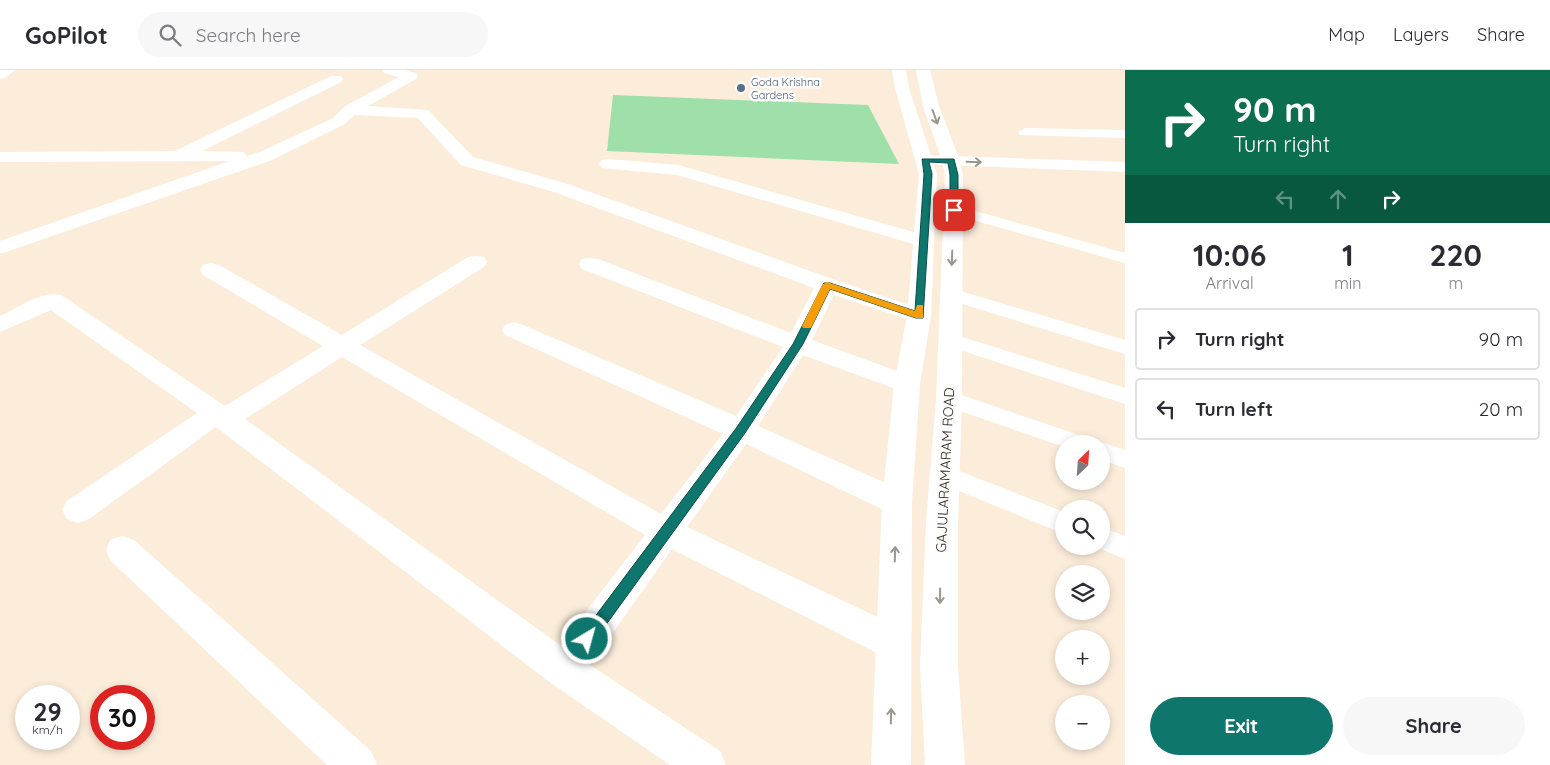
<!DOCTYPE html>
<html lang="en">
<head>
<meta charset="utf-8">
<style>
  :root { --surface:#fff; --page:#f7f7f7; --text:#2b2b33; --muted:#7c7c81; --line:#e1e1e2; --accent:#0f766e }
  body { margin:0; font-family:Quicksand,sans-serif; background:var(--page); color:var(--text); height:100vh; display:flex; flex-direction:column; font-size:19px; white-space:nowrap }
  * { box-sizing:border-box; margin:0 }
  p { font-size:16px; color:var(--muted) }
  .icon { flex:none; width:28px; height:28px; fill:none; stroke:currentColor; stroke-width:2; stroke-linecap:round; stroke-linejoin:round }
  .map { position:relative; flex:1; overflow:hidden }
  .drawer { display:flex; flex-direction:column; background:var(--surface); width:425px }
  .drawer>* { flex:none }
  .guide { background:#0b6e4f; color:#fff; overflow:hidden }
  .needle { width:32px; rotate:25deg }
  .tools { position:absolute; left:1055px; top:365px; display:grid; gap:10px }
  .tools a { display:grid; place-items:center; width:55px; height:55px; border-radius:50%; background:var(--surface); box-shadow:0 2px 8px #0003; font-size:25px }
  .speed { position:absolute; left:15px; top:615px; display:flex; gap:10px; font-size:25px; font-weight:700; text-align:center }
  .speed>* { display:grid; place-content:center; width:65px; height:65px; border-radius:50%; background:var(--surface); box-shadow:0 2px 8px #0003; line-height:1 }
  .speed small { font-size:12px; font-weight:400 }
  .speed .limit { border:8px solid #d22; background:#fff; color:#111 }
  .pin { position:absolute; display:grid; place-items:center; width:42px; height:42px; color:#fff; margin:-21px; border-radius:10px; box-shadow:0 2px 8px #0006 }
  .me { position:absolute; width:55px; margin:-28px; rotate:37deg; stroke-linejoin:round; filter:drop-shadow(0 0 4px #0008) }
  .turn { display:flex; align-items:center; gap:18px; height:105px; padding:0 25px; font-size:22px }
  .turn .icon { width:65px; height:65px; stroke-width:2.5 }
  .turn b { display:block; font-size:35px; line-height:42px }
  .lanes { display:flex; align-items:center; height:48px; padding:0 25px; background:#0003; justify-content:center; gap:25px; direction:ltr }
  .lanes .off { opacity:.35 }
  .eta { display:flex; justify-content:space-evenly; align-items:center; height:85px; text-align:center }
  .eta b { font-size:30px; font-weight:700; line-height:35px }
  .cta { display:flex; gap:10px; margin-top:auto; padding:10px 25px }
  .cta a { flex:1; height:58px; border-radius:30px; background:var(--accent); color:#fff; font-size:20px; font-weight:700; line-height:58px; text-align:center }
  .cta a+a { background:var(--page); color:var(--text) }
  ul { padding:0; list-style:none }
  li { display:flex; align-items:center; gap:15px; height:62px; margin:0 10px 8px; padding:0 15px; border:2px solid var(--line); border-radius:5px }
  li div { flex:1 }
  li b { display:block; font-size:19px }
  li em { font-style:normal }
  header { display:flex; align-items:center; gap:30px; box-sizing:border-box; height:70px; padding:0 25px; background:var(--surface); border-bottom:1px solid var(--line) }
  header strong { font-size:24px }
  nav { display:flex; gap:28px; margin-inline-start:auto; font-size:18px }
  .search { width:350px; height:45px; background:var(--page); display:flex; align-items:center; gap:12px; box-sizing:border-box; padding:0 18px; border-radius:28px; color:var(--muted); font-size:19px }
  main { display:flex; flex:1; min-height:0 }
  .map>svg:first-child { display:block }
  .green { fill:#9edfaa }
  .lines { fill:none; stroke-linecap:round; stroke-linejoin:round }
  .lane { fill:#fff; fill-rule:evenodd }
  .street { fill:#fff; fill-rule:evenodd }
  .secondary { fill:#fff; fill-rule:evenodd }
  .oneway { stroke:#9a9690 }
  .route { fill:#0f766e; stroke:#0a4d48 }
  .slow { fill:#f59e0b }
  .service-dot { fill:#5c6f8a; stroke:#fdfdfd; stroke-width:2 }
  .labels { text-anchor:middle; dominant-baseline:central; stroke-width:5; stroke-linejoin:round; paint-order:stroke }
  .far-service-label { font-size:11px; fill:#4e5e75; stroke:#fdfdfd; text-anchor:start }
  .street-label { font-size:14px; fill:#352c21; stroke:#fdfdfd }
</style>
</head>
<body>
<header>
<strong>GoPilot</strong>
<div class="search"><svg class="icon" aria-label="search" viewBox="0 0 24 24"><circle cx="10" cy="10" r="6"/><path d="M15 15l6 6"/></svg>Search here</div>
<nav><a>Map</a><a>Layers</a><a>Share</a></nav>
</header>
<main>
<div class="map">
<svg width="1125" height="695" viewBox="0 0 1125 695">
  <rect width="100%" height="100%" fill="#fceddb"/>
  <path class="green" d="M613,25L868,35L899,94L607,81Z"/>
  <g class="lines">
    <path class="lane" d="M1025,58L1125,60V68L1020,65L1018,62Z
      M954,135L1125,183V193L948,143L946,140L948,137Z
      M950,218L1125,270V284L943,228L941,224L943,220Z
      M949,263L1125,318V334L942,274L939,269L942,264Z
      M949,321L1088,368L1092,374H1064V377L941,334L938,329L941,324Z
      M1101,372L1125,380V398L1101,390V374H1096Z
      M944,395L1064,442V464L935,411L932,404L935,397Z
      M1101,457L1125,466V489L1093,476H1101Z"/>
    <path class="street" d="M382,0H405L416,3L418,6L416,9L368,36L428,40L473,87L568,114L835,210L927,241L931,246L927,251L919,253L834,225L812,270L916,308L920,314L916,320L907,323L803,285L758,356L908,423L912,432L908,441L897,444L886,441L746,374L687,457L905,560L910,572L905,584L892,589L879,584L672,479L590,595L720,681L726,695H670L551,613L216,357L89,449L78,453L67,449L62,440L67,431L197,343L51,240L0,262V246C18,238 42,220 61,225L225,336L323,276L203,205L200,200L203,195L211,193L219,195L342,265L468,187L476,186L484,187L487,192L484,197L360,275L661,444L723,364L505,265L502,260L505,255L514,252L523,255L736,346L783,277L582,199L579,194L582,189L590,188L598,189L791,263L814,218L554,122L461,95L418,48L354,45L345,54L272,90L0,184V171L230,91L0,92V82L175,81L331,6H341L343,9L341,12L202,81L244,82L247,86L260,82L333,48L344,37L399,7L384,3ZM342,287L645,465L560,575L245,349Z
      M925,85L1125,92V102L919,94L916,90L919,86Z
      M608,89L678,95L931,167L934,171L931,175L924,177L917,175L677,105L602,98L599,94L602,90Z
      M122,466L134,470L371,681L377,695H327L110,490L106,480L110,470Z"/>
    <path class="secondary" d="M0,0H15L5,8L0,9Z
      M892,0H906L909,18L937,104L931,246L920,314L912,432L911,695H871L882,432L894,314L907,246L919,104L895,18Z
      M916,0H930L939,36L960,91L963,105L962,329L958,452V596L965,695H925L920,596L926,452L936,329L945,105L942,91L923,36Z"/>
  </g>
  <defs><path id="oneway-shaft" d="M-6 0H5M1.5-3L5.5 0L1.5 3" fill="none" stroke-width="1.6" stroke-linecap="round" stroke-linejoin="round" transform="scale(1.25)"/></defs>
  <g class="oneway">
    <use href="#oneway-shaft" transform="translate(935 47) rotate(70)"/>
    <use href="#oneway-shaft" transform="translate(974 92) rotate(2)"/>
    <use href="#oneway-shaft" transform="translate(952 188) rotate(92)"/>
    <use href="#oneway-shaft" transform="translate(895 484) rotate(-88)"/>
    <use href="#oneway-shaft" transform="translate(940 526) rotate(91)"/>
    <use href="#oneway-shaft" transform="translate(891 646) rotate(-89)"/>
  </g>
  <path class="route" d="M922,89H954L958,105V140L954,143L950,140V105L948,93L929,92L932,104L923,248H916L830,219L803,274L745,363L592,574L587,576L582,574L579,569L582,564L737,357L793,274L824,213H830L915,241L924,104Z"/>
  <path class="slow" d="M827,212L915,241L917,235H923V248H916L830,219L811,258H803L802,256L822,215Z"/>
  <circle class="service-dot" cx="741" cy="18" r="5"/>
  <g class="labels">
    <g class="far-service-label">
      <text x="751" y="12">Goda Krishna<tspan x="751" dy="13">Gardens</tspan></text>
    </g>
    <g class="street-label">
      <text transform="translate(945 400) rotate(-87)">GAJULARAMARAM ROAD</text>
    </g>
  </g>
</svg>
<div class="tools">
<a><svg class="needle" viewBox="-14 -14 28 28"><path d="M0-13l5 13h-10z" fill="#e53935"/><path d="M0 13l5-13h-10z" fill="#7c7c81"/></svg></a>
<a><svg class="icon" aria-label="search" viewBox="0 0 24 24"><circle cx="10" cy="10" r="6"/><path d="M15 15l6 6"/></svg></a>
<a><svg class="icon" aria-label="layers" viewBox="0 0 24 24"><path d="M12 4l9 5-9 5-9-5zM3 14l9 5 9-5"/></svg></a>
<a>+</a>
<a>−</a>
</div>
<div class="speed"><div>29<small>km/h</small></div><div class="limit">30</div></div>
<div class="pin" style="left:954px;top:140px;background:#d93025"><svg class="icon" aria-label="arrive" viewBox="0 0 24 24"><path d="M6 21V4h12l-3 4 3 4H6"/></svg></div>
<svg class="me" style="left:587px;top:569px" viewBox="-20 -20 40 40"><circle r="17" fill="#0f766e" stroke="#fff" stroke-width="3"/><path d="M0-11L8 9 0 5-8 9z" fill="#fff"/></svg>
</div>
<section class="drawer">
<div class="guide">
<div class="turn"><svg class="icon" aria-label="right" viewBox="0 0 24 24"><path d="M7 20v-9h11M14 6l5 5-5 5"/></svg><div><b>90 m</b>Turn right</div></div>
<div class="lanes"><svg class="icon off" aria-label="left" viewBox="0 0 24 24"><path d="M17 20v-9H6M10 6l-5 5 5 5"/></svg><svg class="icon off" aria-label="ahead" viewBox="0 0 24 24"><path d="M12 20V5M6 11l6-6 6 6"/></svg><svg class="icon" aria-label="right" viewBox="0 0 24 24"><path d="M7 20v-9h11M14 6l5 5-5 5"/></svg></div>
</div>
<div class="eta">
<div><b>10:06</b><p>Arrival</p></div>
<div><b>1</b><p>min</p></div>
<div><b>220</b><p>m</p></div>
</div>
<ul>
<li><svg class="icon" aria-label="right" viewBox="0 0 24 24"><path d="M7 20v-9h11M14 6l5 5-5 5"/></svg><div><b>Turn right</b></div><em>90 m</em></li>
<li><svg class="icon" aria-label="left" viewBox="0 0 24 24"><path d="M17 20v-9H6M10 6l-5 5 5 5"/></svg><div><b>Turn left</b></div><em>20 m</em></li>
</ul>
<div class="cta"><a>Exit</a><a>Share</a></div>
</section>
</main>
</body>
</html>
